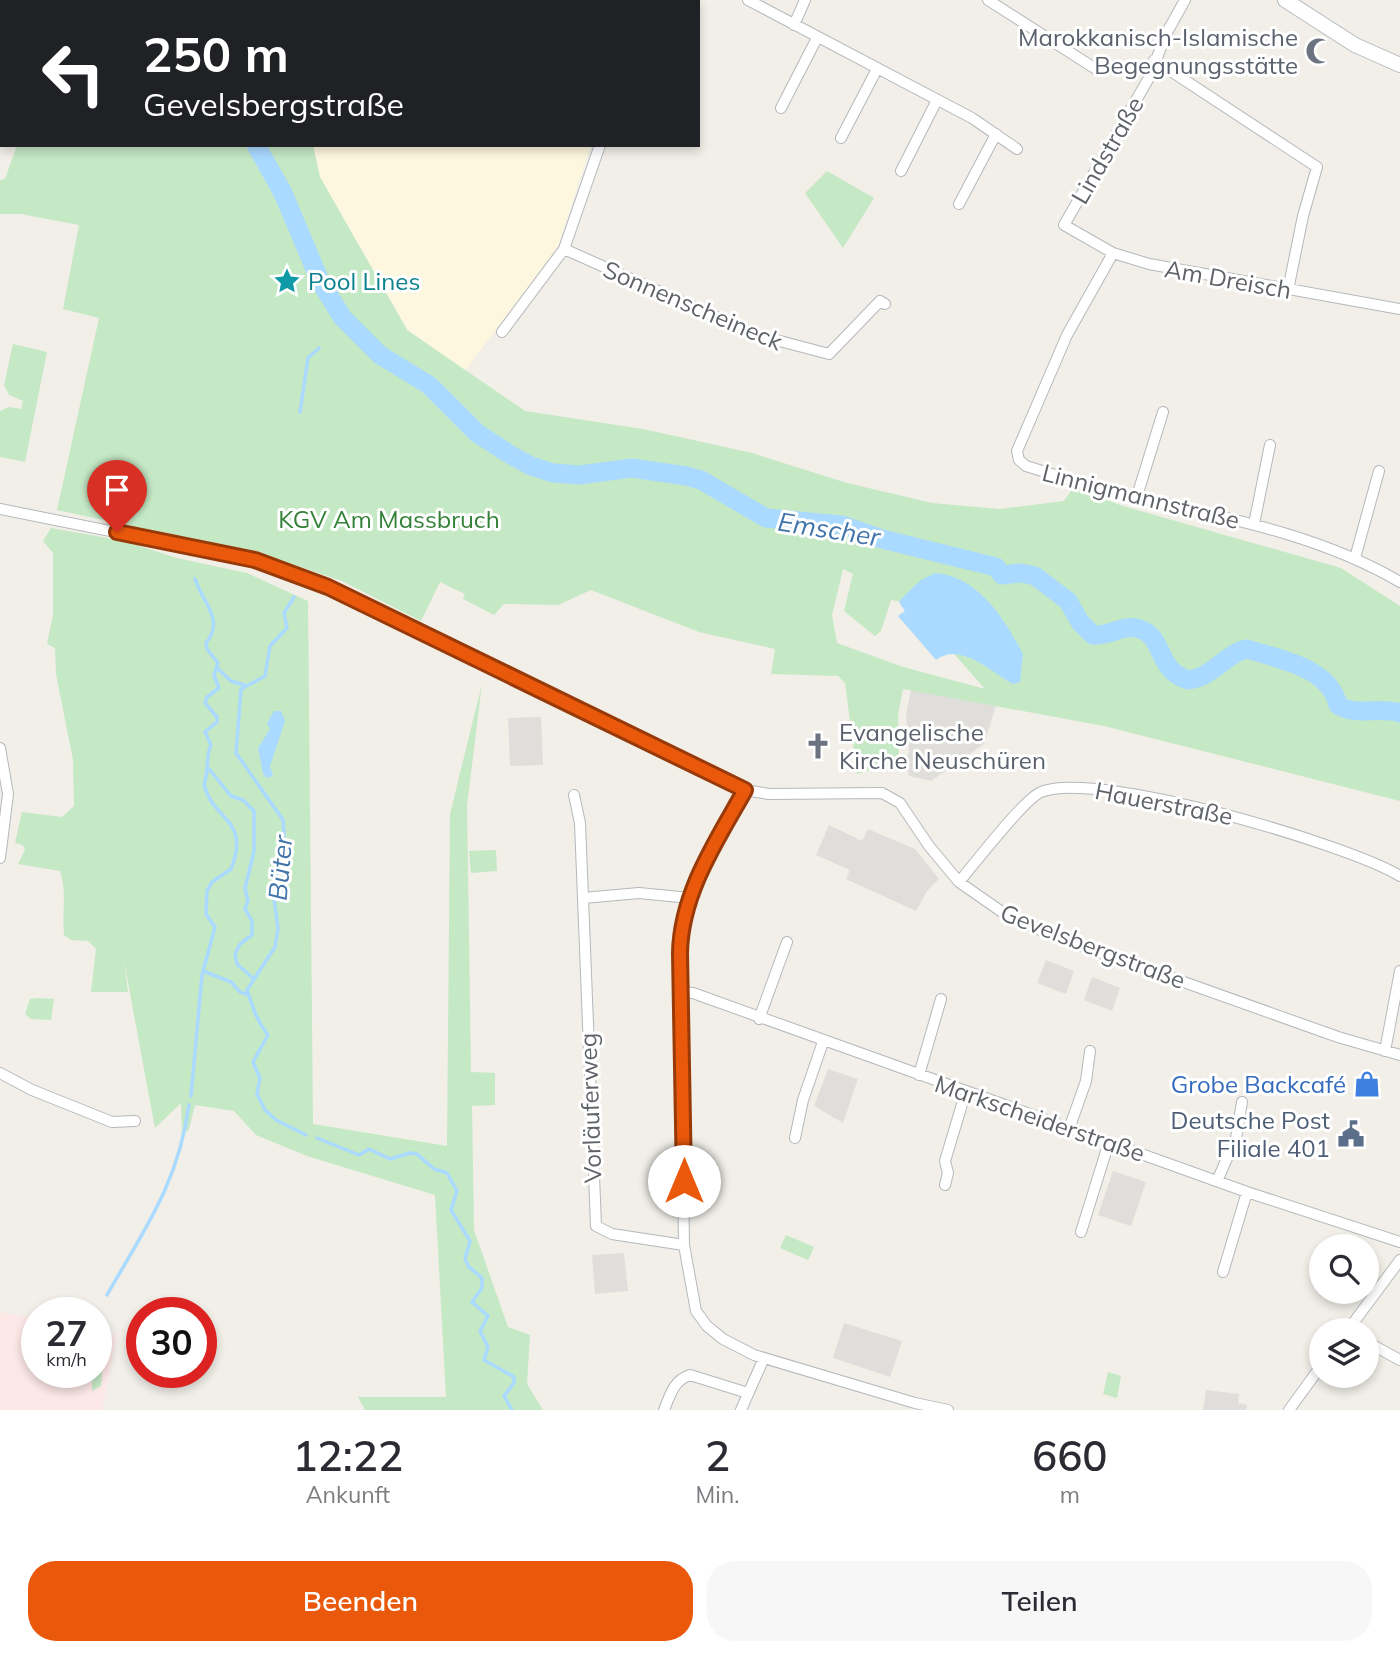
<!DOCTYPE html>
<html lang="de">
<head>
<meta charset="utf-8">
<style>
  :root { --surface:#fff; --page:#f7f7f7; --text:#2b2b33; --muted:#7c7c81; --accent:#ea580c }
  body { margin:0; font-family:Mulish,sans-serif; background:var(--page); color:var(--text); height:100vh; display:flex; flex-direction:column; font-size:26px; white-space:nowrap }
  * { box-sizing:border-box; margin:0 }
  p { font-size:23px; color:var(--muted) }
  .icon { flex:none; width:38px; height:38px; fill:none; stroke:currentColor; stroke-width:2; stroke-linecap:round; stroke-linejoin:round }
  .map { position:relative; height:1410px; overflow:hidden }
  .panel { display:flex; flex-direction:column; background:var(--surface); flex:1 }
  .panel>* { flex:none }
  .banner { position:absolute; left:0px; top:0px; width:700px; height:147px; box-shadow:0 4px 10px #0003; background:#202124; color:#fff; overflow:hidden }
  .tools { position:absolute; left:1309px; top:1234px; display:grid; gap:14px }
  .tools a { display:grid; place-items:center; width:70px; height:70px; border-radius:50%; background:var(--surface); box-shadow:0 4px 10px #0003; font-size:35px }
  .speed { position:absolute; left:21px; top:1297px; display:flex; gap:14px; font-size:35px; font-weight:700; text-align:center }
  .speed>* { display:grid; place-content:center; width:91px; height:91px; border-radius:50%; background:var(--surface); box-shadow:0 4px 10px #0003; line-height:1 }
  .speed small { font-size:18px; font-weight:400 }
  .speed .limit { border:10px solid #d22; background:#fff; color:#111 }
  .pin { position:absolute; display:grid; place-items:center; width:60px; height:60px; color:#fff; margin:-72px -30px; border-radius:50% 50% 50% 0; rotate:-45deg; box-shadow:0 0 7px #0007 }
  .pin .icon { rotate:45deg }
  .me { position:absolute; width:77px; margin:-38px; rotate:0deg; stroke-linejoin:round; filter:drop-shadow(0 0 5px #0008) }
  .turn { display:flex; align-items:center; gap:24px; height:147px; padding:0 28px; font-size:32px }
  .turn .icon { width:91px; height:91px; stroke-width:2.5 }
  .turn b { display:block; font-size:49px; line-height:60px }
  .eta { display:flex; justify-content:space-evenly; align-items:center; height:119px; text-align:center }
  .eta b { font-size:42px; font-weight:600; line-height:49px }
  .primary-button { display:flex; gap:14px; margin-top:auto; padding:14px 28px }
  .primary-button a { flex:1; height:80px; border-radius:28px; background:var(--accent); color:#fff; font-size:28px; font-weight:600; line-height:80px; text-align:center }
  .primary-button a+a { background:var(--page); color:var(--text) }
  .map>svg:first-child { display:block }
  .commercial { fill:#fef7e0 }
  .industrial { fill:#e0deda }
  .medical { fill:#fce8e6 }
  .green { fill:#c5e8c5; fill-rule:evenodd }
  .water { fill:#aadaff }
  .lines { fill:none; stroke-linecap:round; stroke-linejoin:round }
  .stream { stroke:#aadaff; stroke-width:3.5 }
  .river { stroke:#aadaff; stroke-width:19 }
  .minor-casing { stroke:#b5b8bc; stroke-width:12 }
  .secondary-casing { stroke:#b6babf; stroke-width:16 }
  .minor { stroke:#fff; stroke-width:10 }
  .secondary { stroke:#fff; stroke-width:14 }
  .route-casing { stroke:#983908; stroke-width:18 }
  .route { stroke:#ea580c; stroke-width:12 }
  .labels { text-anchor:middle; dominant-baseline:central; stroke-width:6; stroke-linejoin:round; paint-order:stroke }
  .worship-label { font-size:24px; fill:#5b616d; stroke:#fff; text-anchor:end }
  .street-label { font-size:24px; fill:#5f6368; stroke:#fff }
  .culture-label { font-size:24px; fill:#0d838f; stroke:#fff; text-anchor:start }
  .park-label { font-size:24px; fill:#348238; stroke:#fff }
  .shop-label { font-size:24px; fill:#366cbe; stroke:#fff; text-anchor:end }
  .service-label { font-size:24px; fill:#4e5e75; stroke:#fff; text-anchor:end }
  .water-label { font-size:26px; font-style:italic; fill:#4174aa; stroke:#fff }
</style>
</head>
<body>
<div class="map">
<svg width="1400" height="1410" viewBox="0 0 1400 1410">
  <rect width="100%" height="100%" fill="#f1efe8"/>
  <path class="commercial" d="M361,0H643L361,2Z
    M313,145H591L558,246L465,371L408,330L320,177Z"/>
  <path class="industrial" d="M911,689L996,706L984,744L931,781L909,776L905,763L909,752L906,715Z
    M541,717L543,765L510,766L508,718Z
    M829,825L862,841L868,829L915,849L939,879L927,891L916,911L846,879L850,870L816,855Z
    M1046,960L1074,971L1066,994L1037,983Z
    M1092,977L1120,988L1112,1011L1084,1000Z
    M828,1069L858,1079L843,1123L814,1106Z
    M1113,1171L1146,1182L1131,1226L1098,1215Z
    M624,1253L628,1291L595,1294L592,1255Z
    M844,1323L902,1341L890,1377L833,1358Z
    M1206,1390L1239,1394L1238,1403L1247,1405L1246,1410H1203Z"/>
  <path class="medical" d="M0,1312L37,1319V1372H96V1331L117,1335L102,1410H0Z"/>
  <path class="green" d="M68,0H351L68,2Z
    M17,145H313L320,177L407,330L525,411L643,429L752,453L847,483L932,503L999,509L1064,501L1073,488L1123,506L1341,568L1400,606V801L1104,726L903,689L898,715L899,761L857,774L845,683L838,676L771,674L775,649L699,632L591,590L558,605L504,604L494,615L463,599L465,594L440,582L421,621L342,581L266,555L57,510L99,318L63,309L79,225L21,214H0V180L5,179ZM843,569L853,574L844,611L875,636L881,631L891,600L909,603L985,689L903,667L837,643L832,615Z
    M827,171L874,198L843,248L805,193Z
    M13,344L47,352L25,462L0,457V411L9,407L21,409L23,401L9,395L4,385Z
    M51,528L124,541L177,558L247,573L308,601L313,1124L447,1146L450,814L482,684L467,805L471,1072L495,1073V1105L472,1106L474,1230L508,1327L530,1335L527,1384L543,1410H365L358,1397H446L435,1195L307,1156L256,1135L234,1111L195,1105L189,1129L182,1136L181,1103L155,1128L124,961L128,992H91L96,949L88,941L71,940L64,935C62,914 67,891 60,871L18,864L25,850L23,845L15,843L22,812L62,817L74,806L73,760L56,674L55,648L47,644L53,615V553L43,541Z
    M496,850L497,871L471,873L469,851Z
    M37,998L54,999L51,1020L31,1019L25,1014L30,999Z
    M786,1235L814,1247L808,1260L780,1248Z
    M96,1337L107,1341L109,1349L103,1360L101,1386L92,1391V1372H96Z
    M1108,1372L1121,1376L1117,1398L1103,1394Z"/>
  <path class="water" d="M935,573C979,577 1004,618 1023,654L1020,682L1013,684C991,672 960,641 936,660L898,616L905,611L899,602L901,599L921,580Z
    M274,711H281L285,721L270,766L273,776L267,778L263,774L258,748L270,729L267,723Z"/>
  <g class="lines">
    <path class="stream" d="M342,326L347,323
      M300,412L308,358L319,348
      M294,597L284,613L287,628L270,646L265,676L241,689L236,753L283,820L284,834L274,898L278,929L275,947L247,990C253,1007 256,1020 268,1035L253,1062L260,1078L257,1094L265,1110L276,1120L306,1135
      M217,668L231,681L244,685
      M210,770L231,796L243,800L254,811V851L245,888L248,901L245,909L252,921V935L240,944L235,954L237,964L253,978
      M203,971L231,982L240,992L249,995
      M191,1096L202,975L215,927L206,914L207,891L212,882L231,869C251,818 213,822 204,784C210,768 205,757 211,745L205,732L217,722V717L205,703L207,697L219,688L214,675L218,663L207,649L206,643C225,620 203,603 195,579
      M317,1138L359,1155L369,1149L390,1159L410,1153L417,1154L434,1169L447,1173L457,1191L451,1210L470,1241L465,1259L469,1267L482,1278V1288L472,1302L488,1316L480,1331L488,1347L484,1360L514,1377V1383L504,1396L512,1410
      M107,1295C145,1228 178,1184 189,1105"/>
    <path class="river" d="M207,2V0
      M256,145L283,193L320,281L342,317L380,355L429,385L477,433L509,454L531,466L553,473L579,475L632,468L686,476L701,480L766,518L842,525L882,539L996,567L1002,575L1021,573L1035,576L1068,601L1080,622L1093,635C1108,637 1122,625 1136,628C1166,634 1154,669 1188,680C1214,677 1227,652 1247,649C1278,659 1330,667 1338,705C1357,717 1379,706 1400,713"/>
    <g class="minor-casing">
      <path id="minor" d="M748,0L972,118L1017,149
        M988,0L1099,71
        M1185,0L1166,34L1150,76L1064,225L1113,253L1149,264L1400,309
        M653,2L654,0
        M794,25L805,0
        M1154,60L1317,167L1303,216L1288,290
        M781,108L817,38
        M841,138L877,69
        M901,171L937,100
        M959,204L996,134
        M564,249L757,335L829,354L880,301L885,304
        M1113,253L1067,335L1017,451L1019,460L1026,466C1055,475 1084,484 1114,492C1211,515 1313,531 1400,582
        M502,332L564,249L600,145
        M1137,496L1163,412
        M0,509L255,560L308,580L745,790L769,794L882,793L900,803L929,846L959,882L1002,912L1049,934L1338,1037L1400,1055
        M1254,524L1270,445
        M1355,558L1379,471
        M0,748L8,794L0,858
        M745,790C718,838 688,886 680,941L684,1245L696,1311L707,1326L723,1339L754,1355L915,1403L948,1410
        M574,795L580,823L583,898
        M959,882C975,863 1024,799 1041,792C1094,769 1347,844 1400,876
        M682,992L693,993L1247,1192L1400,1242
        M759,1019L787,942
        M1385,1051L1400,971
        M0,1073L32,1090L112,1122L135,1121
        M919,1075L941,999
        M1069,1129L1086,1081L1090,1051
        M795,1138L803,1100L823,1042
        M1217,1181L1236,1138L1242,1102
        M945,1185L948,1173L945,1161L966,1091
        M1081,1232L1109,1142
        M684,1245L612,1234L596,1226L583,898L639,893L690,898
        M1223,1272L1247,1192
        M1348,1330L1400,1260
        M1367,1342L1400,1360
        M664,1410C670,1395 674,1380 690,1375L748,1393
        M741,1410L764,1358
        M1289,1410L1321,1366"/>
    </g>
    <g class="secondary-casing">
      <path id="secondary" d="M1285,0L1355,45L1400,65"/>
    </g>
    <use href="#minor" class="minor"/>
    <use href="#secondary" class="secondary"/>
  </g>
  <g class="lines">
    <g class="route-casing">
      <path id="route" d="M117,532L255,560L328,587L745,790C717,840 681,893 680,953L684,1181"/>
    </g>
    <use href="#route" class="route"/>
  </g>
  <defs>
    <g id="mosque-bare" transform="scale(2.1)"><path d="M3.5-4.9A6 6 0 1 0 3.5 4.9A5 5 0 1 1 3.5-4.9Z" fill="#6b7280" stroke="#fff" stroke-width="2.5" paint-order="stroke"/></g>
    <g id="sight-bare" transform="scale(2.1)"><path d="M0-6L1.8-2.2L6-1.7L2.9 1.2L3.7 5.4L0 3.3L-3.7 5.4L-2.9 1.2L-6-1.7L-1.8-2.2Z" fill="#0f9aa8" stroke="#fff" stroke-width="2.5" paint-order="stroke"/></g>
    <g id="church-bare" transform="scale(2.1)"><path d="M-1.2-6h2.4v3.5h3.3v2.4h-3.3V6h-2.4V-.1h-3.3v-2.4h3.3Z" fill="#6b7280" stroke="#fff" stroke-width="2.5" paint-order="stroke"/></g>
    <g id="shop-bare" transform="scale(2.1)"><path d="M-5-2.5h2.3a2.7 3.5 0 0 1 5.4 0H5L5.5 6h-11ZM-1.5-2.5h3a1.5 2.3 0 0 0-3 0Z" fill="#3f7fe0" stroke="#fff" stroke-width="2.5" paint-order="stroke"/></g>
    <g id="civic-bare" transform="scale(2.1)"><path d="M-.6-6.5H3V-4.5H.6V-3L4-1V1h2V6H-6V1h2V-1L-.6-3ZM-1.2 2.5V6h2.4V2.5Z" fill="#5c6f8a" stroke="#fff" stroke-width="2.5" paint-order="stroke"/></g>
  </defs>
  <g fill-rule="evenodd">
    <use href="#mosque-bare" x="1319" y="51"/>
    <use href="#sight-bare" x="287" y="281"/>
    <use href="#church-bare" x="818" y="746"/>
    <use href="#shop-bare" x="1367" y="1084"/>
    <use href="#civic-bare" x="1351" y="1134"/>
  </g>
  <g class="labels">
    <g class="worship-label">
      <text x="1298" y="37">Marokkanisch-Islamische<tspan x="1298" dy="28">Begegnungsstätte</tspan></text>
      <text x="839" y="732" text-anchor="start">Evangelische<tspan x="839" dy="28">Kirche Neuschüren</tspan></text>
    </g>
    <g class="street-label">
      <text transform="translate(1107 150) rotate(-60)">Lindstraße</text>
      <text transform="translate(1228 279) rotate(10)">Am Dreisch</text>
      <text transform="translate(693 305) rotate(23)">Sonnenscheineck</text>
      <text transform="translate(1141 496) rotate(14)">Linnigmannstraße</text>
      <text transform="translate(1164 803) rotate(11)">Hauerstraße</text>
      <text transform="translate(1093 946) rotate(21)">Gevelsbergstraße</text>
      <text transform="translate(590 1108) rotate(-92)">Vorläuferweg</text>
      <text transform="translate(1040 1118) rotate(19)">Markscheiderstraße</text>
    </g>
    <g class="culture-label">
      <text x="308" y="281">Pool Lines</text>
    </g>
    <g class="park-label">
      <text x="389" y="519">KGV Am Massbruch</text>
    </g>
    <g class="shop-label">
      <text x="1346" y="1084">Grobe Backcafé</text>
    </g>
    <g class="service-label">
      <text x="1330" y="1120">Deutsche Post<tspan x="1330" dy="28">Filiale 401</tspan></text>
    </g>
    <g class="water-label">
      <text transform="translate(829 529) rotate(9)">Emscher</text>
      <text transform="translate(280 868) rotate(-85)">Büter</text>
    </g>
  </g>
</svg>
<div class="tools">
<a><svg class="icon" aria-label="search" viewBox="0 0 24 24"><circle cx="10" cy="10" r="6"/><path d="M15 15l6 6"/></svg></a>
<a><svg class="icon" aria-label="layers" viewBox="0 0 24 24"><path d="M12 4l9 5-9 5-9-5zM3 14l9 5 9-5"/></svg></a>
</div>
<div class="speed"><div>27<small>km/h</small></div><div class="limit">30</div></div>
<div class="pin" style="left:117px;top:532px;background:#d93025"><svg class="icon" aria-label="arrive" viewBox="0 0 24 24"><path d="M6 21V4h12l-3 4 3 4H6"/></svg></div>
<svg class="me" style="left:684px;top:1181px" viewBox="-20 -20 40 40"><circle r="19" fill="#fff"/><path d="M0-13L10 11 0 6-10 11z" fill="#ea580c"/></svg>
<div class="banner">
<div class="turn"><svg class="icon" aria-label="left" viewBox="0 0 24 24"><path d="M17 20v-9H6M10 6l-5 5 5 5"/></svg><div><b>250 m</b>Gevelsbergstraße</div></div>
</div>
</div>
<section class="panel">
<div class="eta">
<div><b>12:22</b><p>Ankunft</p></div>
<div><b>2</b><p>Min.</p></div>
<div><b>660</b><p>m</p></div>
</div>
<div class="primary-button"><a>Beenden</a><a>Teilen</a></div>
</section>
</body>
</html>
